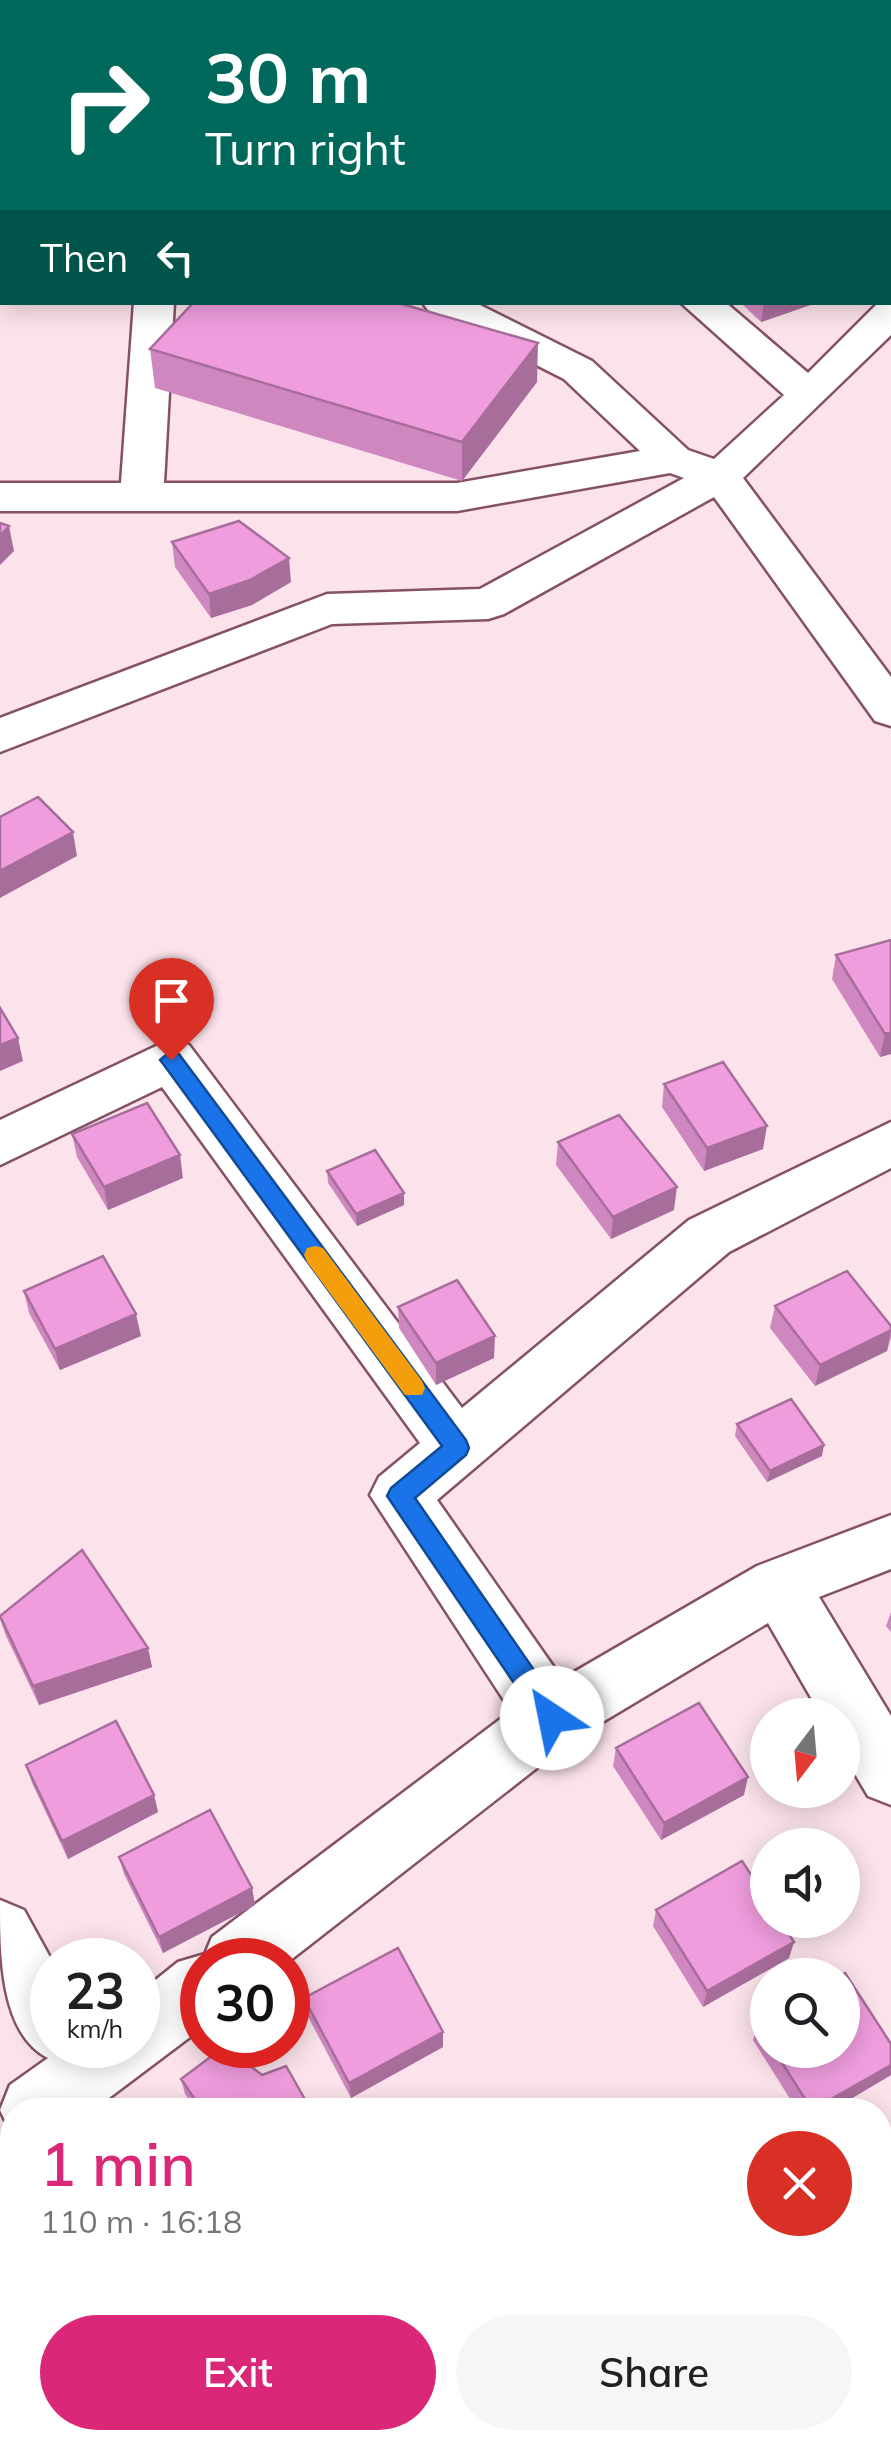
<!DOCTYPE html>
<html lang="en">
<head>
<meta charset="utf-8">
<style>
  :root { --surface:#fff; --page:#f6f6f6; --text:#202124; --muted:#757577; --accent:#db2777 }
  body { margin:0; font-family:Mulish,sans-serif; background:var(--page); color:var(--text); height:100vh; display:flex; flex-direction:column; font-size:38px; white-space:nowrap }
  * { box-sizing:border-box; margin:0 }
  p { font-size:32px; color:var(--muted) }
  .icon { flex:none; width:55px; height:55px; fill:none; stroke:currentColor; stroke-width:2; stroke-linecap:round; stroke-linejoin:round }
  .map { position:relative; flex:1; overflow:hidden }
  .details { position:absolute; left:0px; top:2098px; width:892px; height:352px; display:flex; flex-direction:column; background:var(--surface); border-radius:40px 40px 0 0; box-shadow:0 5px 25px #0003 }
  .details>* { flex:none }
  .banner { position:absolute; left:0px; top:0px; width:892px; height:305px; box-shadow:0 5px 25px #0003; background:#00695c; color:#fff; overflow:hidden }
  .needle { width:65px; rotate:196deg }
  .fabs { position:absolute; left:750px; top:1698px; display:grid; gap:20px }
  .fabs a { display:grid; place-items:center; width:110px; height:110px; border-radius:50%; background:var(--surface); box-shadow:0 5px 25px #0003; font-size:50px }
  .speed { position:absolute; left:30px; top:1938px; display:flex; gap:20px; font-size:50px; font-weight:700; text-align:center }
  .speed>* { display:grid; place-content:center; width:130px; height:130px; border-radius:50%; background:var(--surface); box-shadow:0 5px 25px #0003; line-height:1 }
  .speed small { font-size:25px; font-weight:400 }
  .speed .limit { border:15px solid #d22; background:#fff; color:#111 }
  .pin { position:absolute; display:grid; place-items:center; width:85px; height:85px; color:#fff; margin:-102px -42px; border-radius:50% 50% 50% 0; rotate:-45deg; box-shadow:0 0 10px #0007 }
  .pin .icon { rotate:45deg }
  .me { position:absolute; width:110px; margin:-55px; rotate:326deg; stroke-linejoin:round; filter:drop-shadow(0 0 8px #0008) }
  .turn { display:flex; align-items:center; gap:35px; height:210px; padding:0 40px; font-size:45px }
  .turn .icon { width:130px; height:130px; stroke-width:2.5 }
  .turn b { display:block; font-size:70px; line-height:85px }
  .then { display:flex; align-items:center; height:95px; padding:0 40px; background:#0003; gap:20px; font-size:38px }
  .round { display:grid; place-items:center; flex:none; width:105px; height:105px; border-radius:52px; background:var(--page) }
  .summary { display:flex; align-items:center; justify-content:space-between; height:170px; padding:0 40px }
  h1 { font-size:60px; font-weight:600; line-height:75px; color:var(--accent) }
  .primary-button { display:flex; gap:20px; margin-top:auto; padding:20px 40px }
  .primary-button a { flex:1; height:115px; border-radius:60px; background:var(--accent); color:#fff; font-size:40px; font-weight:600; line-height:115px; text-align:center }
  .primary-button a+a { background:var(--page); color:var(--text) }
  .map>svg:first-child { display:block }
  .lines { fill:none; stroke-linecap:round; stroke-linejoin:round }
  .street-casing { stroke:#855165; stroke-width:5 }
  .street { fill:#fff; fill-rule:evenodd }
  .wall { fill:#ce87bf }
  .shaded-wall { fill:#a86e9b }
  .building { fill:#f09dde; stroke:#a86e9b; stroke-width:2.5 }
  .route { fill:#1a73e8; stroke:#114b97; stroke-width:2.5 }
  .slow { fill:#f59e0b }
</style>
</head>
<body>
<div class="map">
<svg width="891" height="2448" viewBox="0 0 891 2448">
  <rect width="100%" height="100%" fill="#fce3eb"/>
  <g class="lines">
    <g class="street-casing">
      <path id="street" d="M69,0H103V2H69Z
        M352,0H387L388,2H353Z
        M891,300V335L743,478L891,677V726L875,721L714,497L504,614L488,619L332,624L0,752V718L327,594L480,589L684,478L670,473L457,511H0V483H121L134,302H174L164,483H457L640,451L564,379L428,310L422,302H474L592,361L688,450L714,459L784,395L680,302H725L808,373L877,304Z
        M171,1039L189,1045L462,1408L689,1220L891,1122V1168L729,1252L437,1500L562,1679L757,1566L891,1515V1569L819,1597L891,1716V1805L868,1796L842,1752V1715H821L768,1623L574,1739L288,1962L202,1960V2028L93,2110H12V2135L0,2110L10,2085L48,2058C0,2034 0,1954 0,1900L24,1910L52,1961V2045H138V1994L178,1962L205,1954L212,1937L511,1711L370,1495L379,1477L420,1443L162,1087L0,1165V1120Z
        M260,2438H336L341,2448H264Z"/>
    </g>
    <use href="#street" class="street"/>
  </g>
  <path class="wall" d="M3,0H63V2H3Z
    M0,6H2V146L0,147Z
    M0,153H2V242H0Z
    M740,302H819L761,322Z
    M150,349L537,382L462,481L155,388Z
    M172,542L291,582L252,605L211,618L175,567Z
    M891,940V1054L880,1057L832,979L836,955Z
    M664,1084L763,1149L704,1171L662,1107Z
    M72,1134L183,1178L108,1210L77,1157Z
    M558,1142L674,1210L611,1239L556,1165Z
    M327,1171L404,1193V1205L357,1226L328,1183Z
    M24,1291L141,1336L60,1370L29,1313Z
    M775,1306L891,1326V1337L887,1351L815,1386L770,1328Z
    M398,1307L494,1358L436,1385L399,1328Z
    M737,1424L822,1456L767,1482L735,1436Z
    M891,1612V1632L886,1626Z
    M0,1619L148,1648L152,1667L39,1705L6,1636Z
    M616,1748L744,1795L661,1840L613,1766Z
    M26,1765L154,1795L158,1812L68,1859L32,1783Z
    M119,1857L252,1888L255,1905L163,1953L124,1874Z
    M656,1910L794,1942L789,1958L703,2007L653,1926Z
    M304,1998L443,2032V2047L351,2098L306,2013Z
    M768,2019V2050H842L891,2044V2075L832,2110H797L753,2040L758,2025Z
    M262,2075L311,2110H196L185,2094L181,2079Z
    M611,2438H685L668,2448H617Z"/>
  <path class="shaded-wall" d="M764,302H819L761,322Z
    M538,343L537,382L462,481V442Z
    M9,526L14,551L0,565V536Z
    M289,558L291,582L252,605L211,618L209,594Z
    M73,832L77,856L0,898V871Z
    M891,1032V1054L880,1057L885,1034Z
    M18,1038L23,1061L0,1071V1045Z
    M767,1126L763,1149L704,1171L707,1148Z
    M180,1155L183,1178L108,1210L104,1187Z
    M677,1187L674,1210L611,1239L613,1217Z
    M404,1193V1205L357,1226L356,1214Z
    M136,1314L141,1336L60,1370L55,1349Z
    M891,1330L887,1351L815,1386L820,1365Z
    M495,1336L494,1358L436,1385V1363Z
    M824,1445L822,1456L767,1482L770,1471Z
    M148,1648L152,1667L39,1705L33,1686Z
    M748,1777L744,1795L661,1840L664,1823Z
    M154,1795L158,1812L68,1859L62,1841Z
    M252,1888L255,1905L163,1953L159,1937Z
    M794,1942L789,1958L703,2007L707,1991Z
    M443,2032V2047L351,2098L349,2083Z
    M891,2065V2075L832,2110H814Z
    M48,2438H67L53,2448H34Z
    M493,2438H508L491,2448H476Z
    M674,2438H685L668,2448H658Z"/>
  <path class="building" d="M0,6H2V28H0Z
    M0,28H2V113H0Z
    M0,153H2V218H0Z
    M194,302H395L538,343L462,442L150,349Z
    M239,521L289,558L250,580L209,594L172,542Z
    M0,523L9,526L0,536Z
    M38,797L73,832L0,871V817Z
    M891,940V1032L885,1034L836,955Z
    M0,1008L18,1038L0,1045Z
    M723,1062L767,1126L707,1148L664,1084Z
    M147,1103L180,1155L104,1187L72,1134Z
    M619,1115L677,1187L613,1217L558,1142Z
    M375,1150L404,1193L356,1214L327,1171Z
    M103,1256L136,1314L55,1349L24,1291Z
    M847,1271L891,1326V1330L820,1365L775,1306Z
    M457,1280L495,1336L436,1363L398,1307Z
    M791,1399L824,1445L770,1471L737,1424Z
    M82,1550L148,1648L33,1686L0,1616Z
    M699,1703L748,1777L664,1823L616,1748Z
    M116,1721L154,1795L62,1841L26,1765Z
    M210,1810L252,1888L159,1937L119,1857Z
    M742,1861L768,1901V1920H780L794,1942L707,1991L656,1910Z
    M398,1948L443,2032L349,2083L304,1998Z
    M845,1973L891,2044V2065L812,2110L774,2050H842V1975Z
    M768,2019V2040L758,2025Z
    M225,2046L262,2075L286,2066L311,2110H202L181,2079Z
    M12,2289V2421L0,2400V2298Z
    M22,2438H48L34,2448H28Z
    M392,2438H493L476,2448H397Z
    M559,2438H571L577,2448H541Z
    M619,2438H674L658,2448H625Z"/>
  <path class="route" d="M171,1051L179,1054L466,1440L469,1448L466,1455L415,1498L561,1709L565,1718L561,1726L552,1730L543,1726L387,1496L391,1488L442,1446L164,1065L160,1060Z"/>
  <path class="slow" d="M315,1246L323,1248L422,1381L425,1388L422,1395H405L307,1262L304,1255L307,1248Z"/>
</svg>
<div class="fabs">
<a><svg class="needle" viewBox="-14 -14 28 28"><path d="M0-13l5 13h-10z" fill="#e53935"/><path d="M0 13l5-13h-10z" fill="#757577"/></svg></a>
<a><svg class="icon" aria-label="sound" viewBox="0 0 24 24"><path d="M4 9h4l5-4v14l-5-4H4zM17 9q2 3 0 6"/></svg></a>
<a><svg class="icon" aria-label="search" viewBox="0 0 24 24"><circle cx="10" cy="10" r="6"/><path d="M15 15l6 6"/></svg></a>
</div>
<div class="speed"><div>23<small>km/h</small></div><div class="limit">30</div></div>
<div class="pin" style="left:171px;top:1060px;background:#d93025"><svg class="icon" aria-label="arrive" viewBox="0 0 24 24"><path d="M6 21V4h12l-3 4 3 4H6"/></svg></div>
<svg class="me" style="left:552px;top:1718px" viewBox="-20 -20 40 40"><circle r="19" fill="#fff"/><path d="M0-13L10 11 0 6-10 11z" fill="#1a73e8"/></svg>
<div class="banner">
<div class="turn"><svg class="icon" aria-label="right" viewBox="0 0 24 24"><path d="M7 20v-9h11M14 6l5 5-5 5"/></svg><div><b>30 m</b>Turn right</div></div>
<div class="then">Then<svg class="icon" aria-label="left" viewBox="0 0 24 24"><path d="M17 20v-9H6M10 6l-5 5 5 5"/></svg></div>
</div>
<section class="details">
<div class="summary"><div><h1>1 min</h1><p>110 m · 16:18</p></div><a class="round" style="background:#d93025;color:#fff"><svg class="icon" aria-label="close" viewBox="0 0 24 24"><path d="M6 6l12 12M18 6L6 18"/></svg></a></div>
<div class="primary-button"><a>Exit</a><a>Share</a></div>
</section>
</div>
</body>
</html>
